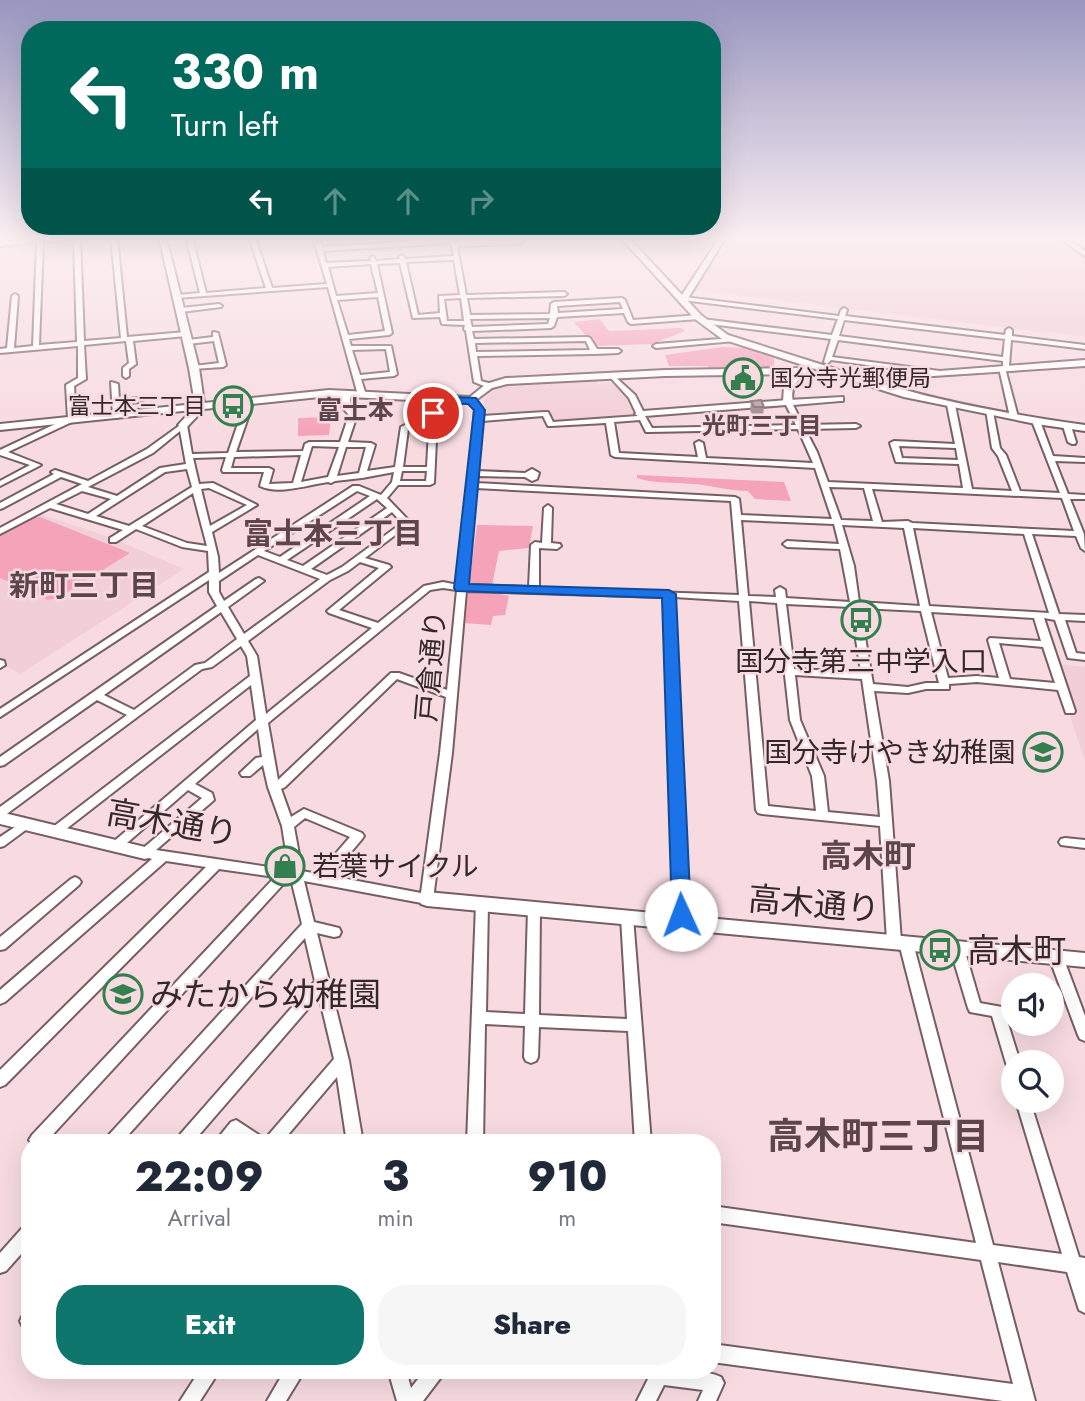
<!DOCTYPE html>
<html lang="en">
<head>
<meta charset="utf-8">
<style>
  :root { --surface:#fff; --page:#f6f6f7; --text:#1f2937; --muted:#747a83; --accent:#0f766e }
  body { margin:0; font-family:Jost,"Noto Sans JP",sans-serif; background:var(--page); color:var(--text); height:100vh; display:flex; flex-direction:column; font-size:26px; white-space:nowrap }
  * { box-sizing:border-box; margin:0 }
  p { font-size:23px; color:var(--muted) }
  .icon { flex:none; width:38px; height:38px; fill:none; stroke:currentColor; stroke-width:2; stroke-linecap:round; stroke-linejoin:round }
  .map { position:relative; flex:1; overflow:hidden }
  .side { position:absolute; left:21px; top:1134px; width:700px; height:245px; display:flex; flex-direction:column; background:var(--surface); border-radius:28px; box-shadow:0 7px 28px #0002 }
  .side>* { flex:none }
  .top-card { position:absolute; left:21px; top:21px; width:700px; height:214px; border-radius:28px; box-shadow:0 7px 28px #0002; background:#00695c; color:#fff; overflow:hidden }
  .tools { position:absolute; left:1001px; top:973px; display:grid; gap:14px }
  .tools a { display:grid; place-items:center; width:63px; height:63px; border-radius:50%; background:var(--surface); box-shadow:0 7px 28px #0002; font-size:35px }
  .pin { position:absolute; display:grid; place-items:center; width:60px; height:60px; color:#fff; margin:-30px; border:4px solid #fff; border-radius:50%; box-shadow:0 2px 7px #0007 }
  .me { position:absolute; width:77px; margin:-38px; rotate:358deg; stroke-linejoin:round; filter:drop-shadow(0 0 5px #0008) }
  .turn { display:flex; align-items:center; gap:24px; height:147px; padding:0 35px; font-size:32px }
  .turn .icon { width:91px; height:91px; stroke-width:2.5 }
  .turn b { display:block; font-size:49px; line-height:60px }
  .lanes { display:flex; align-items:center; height:66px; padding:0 35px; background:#0003; justify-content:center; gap:35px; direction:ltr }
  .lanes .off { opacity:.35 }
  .eta { display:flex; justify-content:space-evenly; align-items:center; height:119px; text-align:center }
  .eta b { font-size:42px; font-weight:800; line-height:49px }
  .action { display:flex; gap:14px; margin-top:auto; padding:14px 35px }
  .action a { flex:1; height:80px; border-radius:28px; background:var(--accent); color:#fff; font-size:28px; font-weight:800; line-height:80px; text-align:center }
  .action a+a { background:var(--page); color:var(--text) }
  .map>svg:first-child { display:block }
  .built { fill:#f2ced6 }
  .green { fill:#f5a3b8 }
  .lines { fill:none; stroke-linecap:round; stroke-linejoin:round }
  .minor-casing { stroke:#765e63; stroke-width:4 }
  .tertiary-casing { stroke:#765e63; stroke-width:4 }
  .minor { fill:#fff; fill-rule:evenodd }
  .tertiary { fill:#fff; fill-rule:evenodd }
  .wall { fill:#9d878c }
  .building { fill:#b79da3; stroke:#806e72; stroke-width:2 }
  .route { fill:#1a73e8; stroke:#114b97; stroke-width:2 }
  .labels { text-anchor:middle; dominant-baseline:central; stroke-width:5; stroke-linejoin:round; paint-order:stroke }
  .far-poi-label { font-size:23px; fill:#33292b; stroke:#f7dbe1; text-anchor:start }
  .far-neighbourhood-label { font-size:24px; font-weight:bold; fill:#5c464b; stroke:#f7dbe1 }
  .far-quarter-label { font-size:26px; font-weight:bold; fill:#5c464b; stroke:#f7dbe1 }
  .poi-label { font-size:28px; fill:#33292b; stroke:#f7dbe1 }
  .street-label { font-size:28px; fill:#33292b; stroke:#f7dbe1 }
  .neighbourhood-label { font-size:30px; font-weight:bold; fill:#5c464b; stroke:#f7dbe1 }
  .quarter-label { font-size:32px; font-weight:bold; fill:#5c464b; stroke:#f7dbe1 }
  .near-street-label { font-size:33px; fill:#33292b; stroke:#f7dbe1 }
  .near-poi-label { font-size:33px; fill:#33292b; stroke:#f7dbe1; text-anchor:start }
  .near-neighbourhood-label { font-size:37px; font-weight:bold; fill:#5c464b; stroke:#f7dbe1 }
</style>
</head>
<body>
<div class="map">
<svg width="1085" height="1401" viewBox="0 0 1085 1401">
  <rect width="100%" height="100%" fill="#f7dbe1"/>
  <path class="built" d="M727,237H1059L1085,256V337L694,290Z
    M594,379L598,384L616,382L629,398L637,417L554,423L547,413L483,417L484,399L494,387L513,382Z
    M37,513L112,538L184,569L20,674L0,663V533Z
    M1057,664L1085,667V761L1070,716L1075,715Z"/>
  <path class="green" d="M600,319L609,331L681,328L685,331L652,344L595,346L574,322Z
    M722,347L751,348L774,359V368L710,369L707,366H669L665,355Z
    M331,417L329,435L298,436V418Z
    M637,475L784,482L791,501L755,499L748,491C729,491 711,485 693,484C673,482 656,484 637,478Z
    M40,517L130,553L58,598L48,600L0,578V535L31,518Z
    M477,525L533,526L529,548L499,551L492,585L495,593L509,596L505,615L493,616L491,625L464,623Z"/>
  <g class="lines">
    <g class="minor-casing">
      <path id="minor" d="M60,237H80L84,341L121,338L111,237H117L127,337L186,332L189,334L186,336L133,341L136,364L129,369V376L126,378L123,376V368L129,363L126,341L84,345L86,379L74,386L76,420L8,452L41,465L0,486V481L30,465L0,455V450L68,418L66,385L78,378V346L0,353V349L7,348L12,296L15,294L18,296L14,348L33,346L37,242L0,246V242ZM74,239L77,342L39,345L43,242Z
        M186,237H192L206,293L266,288L249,237H255L272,288L327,284L313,237H319L322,247L451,239L450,237H456L457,242L520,240L523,242L520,244L457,246L466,295L564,292L567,294L564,296L467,298L470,315L550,314L551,304L554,302L622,298L625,300L633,320L699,315L702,317L699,319L631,324L628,322L624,313L557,317L554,326L551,328L472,331L474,339L588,337L590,338L597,349H618L621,351L618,353L595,354L477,356L481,381L492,384V388H489L474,382L466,331L464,329L465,325L442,324L440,317L413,318L400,263L377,264L392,333L389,335L349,339L351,346H391L397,374L394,376L361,379L366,395L362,397L358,395L328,287L176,298L175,297L178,295L200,293ZM451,243L454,256L405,259L402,255L399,257L400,259L376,261L373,256L370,258L371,261L326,263L323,251ZM454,260L460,295L439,296L440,313L418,315L406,262ZM371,264L378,293L336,296L328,267ZM378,297L385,331L348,335L337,300ZM461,298L464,321H447L444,299ZM620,302L623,309L558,313L557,306ZM550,318L548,324L472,327L470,319ZM586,341L590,350L476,352L475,343ZM386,349L390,372L360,375L352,350Z
        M1058,237H1064L1085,251V256Z
        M684,297L839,316L841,310L844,308L847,310L845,316L1005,335L1006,330L1009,328L1012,330V336L1085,345V349L1011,340L1009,366L1005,368L1018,417L1014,419L1010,417L999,368L1003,366V361L838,340L832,357L940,371L943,373L940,375L831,360L827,364L824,362L831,339L702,323L699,321L702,319L832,335L838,319L682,300V298ZM844,320L1005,339L1003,357L839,336Z
        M219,304L222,306L221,307L181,312L178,310L181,308Z
        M213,332L218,333L226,365L223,367L192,369L191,368L194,366L219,363L214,341L188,344L185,342L188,340L213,337Z
        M733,338L736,340L735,341L656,348L653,346L656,344Z
        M612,374L635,395L643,411L788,400L843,397V401H840L793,405L803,425L856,424L860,426L856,428L805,429L817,452L828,482L963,488L959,464L896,462L890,443L894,441L955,444L947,405L951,403L955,405L972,489L1012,491L998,456L992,448L986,410L993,412L1000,448L1006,455L1020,491L1060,493L1032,421L1033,419L1040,421L1053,456L1085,458V462L1055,461L1068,494L1085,495V499H1070L1084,534L1085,551L1081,548L1076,536L1032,534L1059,614L1085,615V621L1065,620L1076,653L1085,654V660L1068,658L1055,620L1044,618L1075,711L1074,713H1066L1058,690L977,682L949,684V689H926L908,693L874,691L889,781L901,941L906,938L911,939L913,943L993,1245L1062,1254L1016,1101H1030L1079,1257L1085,1258V1313L1079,1310L1067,1272L998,1262L1035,1401H1003L712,1362V1344L1013,1384L981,1260L712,1222V1206L976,1243L899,943L894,946L889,945L887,941L880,826L762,814L758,813L756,810L739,601L674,597L688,922L687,926L682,927L677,926L676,922L664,597L466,591L452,753L433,899L431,902L427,904L304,881L314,922L339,928L341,932L339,936L334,937L317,933L349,1061L363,1143H347L337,1077L281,1143H246L237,1137L232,1143H214L231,1122L236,1120L265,1139L334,1059L319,996L192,1143H174L177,1138L315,981L305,938L121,1143H103L106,1138L302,924L291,879H288L45,1143H31L29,1140L32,1135L275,877L219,869L5,1085L0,1087V1070L206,867L166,861L5,1002L0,1004V990L152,859L141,856L139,853L141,850L202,798L188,790L120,849H112L110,846L112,843L256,720L251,685L61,833H53L51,830L53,827L250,676L247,656L241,646L212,667L202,669L4,816L0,817V807L127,715L97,700L4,765L0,766V757L217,606L209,592V580L0,717V709L209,572L208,551L182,547L136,529L116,542H110V538L123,530L50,508L0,534V528L82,484L61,477L3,508L0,509V503L54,474L51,472L55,470L88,481L147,449L183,423L187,425L192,454L228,453L245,403L249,401L253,403L236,452L303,451L305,444L309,442H340L349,415L342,407V394L346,392L350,394V407L357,415L348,442L371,443L375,445L367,471L395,467L401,427L405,425L430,426L431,400L438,398L434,483L430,485H398L387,498L411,523L365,558L389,565L391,567L339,610L378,623L424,586L443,582L458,585L475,410L468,400L469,398H475L483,410L482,416L545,412H548L553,422L638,416L635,414L636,413L629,398L609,376ZM786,405L796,425L652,428L645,416ZM543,416L548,426H551L606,423L611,455L615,457L815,468L832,519L741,515L739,499L735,497L476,483L477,476L525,477L532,481L537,479L539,473L532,469L525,473L477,471L482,421ZM640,420L646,432H649L798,429L813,463L706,458L703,443L699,441L695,443L698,457L619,453L614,422ZM408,429L429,430L427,467H403ZM180,431L186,464L160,468L117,496L88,487L153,453ZM312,446L339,447L328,477L301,482ZM899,446L956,448L958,460L902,458ZM346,447H366L359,473L337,476ZM301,455L293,483L269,484L273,470L269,468H231L234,457ZM226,457L222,470L223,472H264L260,486C278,495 308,485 328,482L331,483L335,481L362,478L394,472L392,482L381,495L359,486H353L219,573L218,557L212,532L257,505L213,483L199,484L193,458ZM187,469L192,487L129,526L96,516L165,472ZM402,471H427L426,481H400ZM829,487L864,488L873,521L841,520ZM209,488L247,505L210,526L201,489ZM476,488L731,501L739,595L539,588V548L557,549L561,546L560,544L551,543L552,508L548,505L544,508L542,543L535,542L531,545L529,587L467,585ZM872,489L1062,498L1074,531L912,523L908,521L882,522ZM82,491L111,499L88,514L56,504ZM357,491L370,496L280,557L264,551ZM193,493L207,546L187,543L142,526ZM377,499L387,508L303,566L287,560ZM392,512L402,523L342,567L327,575L311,569ZM741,520L834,524L839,544L787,541L783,544L787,547L840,549L850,602L786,598L785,590L780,587L775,590L776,597L748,596ZM842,525L904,528L920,606L859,602L854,566ZM913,528L1024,534L1049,613L929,606ZM258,555L320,579L244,634L228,607L264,581L259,578L256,579L224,601L219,592V581ZM360,562L379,568L327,611L329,613L372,628L266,714L257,656L248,641L330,580L348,571ZM443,588L457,590L447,690L399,673H391L278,780L268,723L430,590ZM749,601L777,603L790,720L812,776L816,811L768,806ZM786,604L851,607L861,672L794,669ZM860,608L921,611L939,683H926L908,687L873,684ZM221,612L237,639L205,663L195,665L134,710L104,695ZM931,612L1034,618L1041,641L990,638L988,640L999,678L977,676L948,678ZM999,643L1043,647L1055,683L1010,679ZM795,675L862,679L877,781L880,817L828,812L824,776L800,720ZM397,679L446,697L440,753L421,893L331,876L362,839L364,836L362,833L304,809L291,817L281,789L285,787ZM258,729L262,757L256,758L240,773L242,776H250L263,765L268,787L282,826L289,870L156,850L214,800L212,793L195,784ZM305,818L350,837L318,874L302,871L294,827Z
        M111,382L118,384L119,400L139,398L143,400L139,402L120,404L121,416L117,418L113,416Z
        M1064,424L1071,426L1076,442L1075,444H1072L1068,442L1063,426Z
        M0,660L4,661L5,665L0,668Z
        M27,819L31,820L33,823L31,826L4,846L0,847V837Z
        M1065,838L1085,840V848L1061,845L1059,842L1061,839Z
        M75,877L79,879L81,882L79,885L5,949L0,950V937L71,879Z
        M482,899L486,901L488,904L486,1012L525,1014L528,909L529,905L534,904L539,905L540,909L539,1015L627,1019L621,917L622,913L627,912L632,913L633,917L651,1143H635L628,1031L539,1027L538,1057L536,1061L531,1063L526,1061L524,1057L525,1026L485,1024L483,1143H467L476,904L478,901Z
        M957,943L962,944L964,948L980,1003L1002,1007L1004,1011L1020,1062H1013V1069L1008,1068L1006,1063L992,1016L970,1012L968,1008L950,948L952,944Z
        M1056,952L1061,953L1063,957L1085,1016V1041L1080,1039L1078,1035L1049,957L1051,953Z
        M30,1224V1244L6,1271L0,1273V1253L24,1226Z
        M30,1311V1329L29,1330L23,1327L20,1321L23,1315Z
        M200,1370H220L200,1401H180Z
        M285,1370H305L286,1401H267Z
        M388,1370H406L411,1388L425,1370H445L442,1376L423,1401H397Z
        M650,1370C673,1370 700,1368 721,1377L724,1383L716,1401H698L703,1390L664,1385L656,1401H637L650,1375Z"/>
    </g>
    <g class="tertiary-casing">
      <path id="tertiary" d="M159,237H166L199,368L204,403L329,390L470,397L486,384L506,378L665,370L801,368L806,366L722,339L695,319L620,237H628L682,295L720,237H726L687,300L701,315L728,335L861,377L1085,360V366L871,380C940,402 1013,415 1085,425V431L1036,424L904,397L812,368C801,378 789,384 793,402L788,405L783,402L784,386L793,374L665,376L507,384L492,388L472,403L329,396L204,409L187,427L183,428L178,425L192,410L0,430V424L195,404L189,368Z
        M0,812L145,847L151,849L153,853L151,857L145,859L0,824Z
        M427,892L1085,953V967L427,906L421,904L419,899L421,894Z"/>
    </g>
    <use href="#minor" class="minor"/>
    <use href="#tertiary" class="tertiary"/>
  </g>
  <path class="wall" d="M751,401L764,407L763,416H753L750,410Z"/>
  <path class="building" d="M761,400L764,407H754L751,401Z"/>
  <linearGradient id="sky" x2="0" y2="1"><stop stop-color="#9896bf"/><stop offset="0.55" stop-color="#fbeff2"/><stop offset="1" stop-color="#fbeff2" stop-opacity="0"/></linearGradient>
  <rect width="1085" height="433" fill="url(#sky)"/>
  <path class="route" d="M435,396L476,398L485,410L469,584L669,590L676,594L691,915L688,920L681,922L675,920L672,915L662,598L456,591L454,588L474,410L468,404L440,403L437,416H430L429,400Z"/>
  <defs>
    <g id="civic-ring" transform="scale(2.0125)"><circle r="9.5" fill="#f7dbe1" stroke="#337f4e" stroke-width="1.5"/><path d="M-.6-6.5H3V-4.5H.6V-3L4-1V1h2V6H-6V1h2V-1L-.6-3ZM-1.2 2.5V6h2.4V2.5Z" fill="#337f4e"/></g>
    <g id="bus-ring" transform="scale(2.0125)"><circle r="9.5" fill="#f7dbe1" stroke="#337f4e" stroke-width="1.5"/><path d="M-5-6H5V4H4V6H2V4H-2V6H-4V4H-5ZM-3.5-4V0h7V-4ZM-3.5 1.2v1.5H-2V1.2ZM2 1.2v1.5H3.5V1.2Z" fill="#337f4e"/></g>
    <g id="school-ring" transform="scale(2.0125)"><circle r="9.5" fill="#f7dbe1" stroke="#337f4e" stroke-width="1.5"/><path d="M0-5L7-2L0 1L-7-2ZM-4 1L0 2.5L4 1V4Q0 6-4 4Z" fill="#337f4e"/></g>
    <g id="shop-ring" transform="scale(2.0125)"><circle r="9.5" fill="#f7dbe1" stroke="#337f4e" stroke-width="1.5"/><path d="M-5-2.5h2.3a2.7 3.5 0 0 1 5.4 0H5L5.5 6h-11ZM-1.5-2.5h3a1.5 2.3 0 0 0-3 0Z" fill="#337f4e"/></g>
  </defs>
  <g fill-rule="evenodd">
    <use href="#civic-ring" x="743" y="378"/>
    <use href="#bus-ring" x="233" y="406"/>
    <use href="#bus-ring" x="861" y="620"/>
    <use href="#school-ring" x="1043" y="752"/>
    <use href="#shop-ring" x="285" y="866"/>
    <use href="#bus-ring" x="940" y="950"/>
    <use href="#school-ring" x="123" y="994"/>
  </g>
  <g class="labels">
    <g class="far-poi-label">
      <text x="770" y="378">国分寺光郵便局</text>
      <text x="206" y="406" text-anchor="end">富士本三丁目</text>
    </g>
    <g class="far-neighbourhood-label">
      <text x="762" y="425">光町三丁目</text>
    </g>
    <g class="far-quarter-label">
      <text x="355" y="410">富士本</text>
    </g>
    <g class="poi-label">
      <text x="861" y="661">国分寺第三中学入口</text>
      <text x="1016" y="752" text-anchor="end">国分寺けやき幼稚園</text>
      <text x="312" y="866" text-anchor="start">若葉サイクル</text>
    </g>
    <g class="street-label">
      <text transform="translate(431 666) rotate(-85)">戸倉通り</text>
    </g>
    <g class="neighbourhood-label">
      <text x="333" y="533">富士本三丁目</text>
      <text x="84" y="585">新町三丁目</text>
    </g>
    <g class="quarter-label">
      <text x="868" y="856">高木町</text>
    </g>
    <g class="near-street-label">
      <text transform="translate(172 823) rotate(10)">高木通り</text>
      <text transform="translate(814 904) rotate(5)">高木通り</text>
    </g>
    <g class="near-poi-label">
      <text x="967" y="950">高木町</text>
      <text x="150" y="994">みたから幼稚園</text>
    </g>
    <g class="near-neighbourhood-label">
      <text x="878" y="1136">高木町三丁目</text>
    </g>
  </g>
</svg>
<div class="tools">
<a><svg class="icon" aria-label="sound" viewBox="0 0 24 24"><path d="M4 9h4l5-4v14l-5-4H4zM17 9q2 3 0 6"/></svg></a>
<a><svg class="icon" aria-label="search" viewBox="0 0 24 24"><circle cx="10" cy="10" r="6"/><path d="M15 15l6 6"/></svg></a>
</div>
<div class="pin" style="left:433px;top:413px;background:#d93025"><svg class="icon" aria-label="arrive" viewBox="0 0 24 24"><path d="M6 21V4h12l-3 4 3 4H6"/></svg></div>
<svg class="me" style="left:681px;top:915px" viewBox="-20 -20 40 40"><circle r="19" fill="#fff"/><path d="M0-13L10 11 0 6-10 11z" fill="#1a73e8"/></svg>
<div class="top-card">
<div class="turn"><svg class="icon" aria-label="left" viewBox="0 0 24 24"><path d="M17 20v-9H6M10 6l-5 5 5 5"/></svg><div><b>330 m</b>Turn left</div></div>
<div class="lanes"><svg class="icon" aria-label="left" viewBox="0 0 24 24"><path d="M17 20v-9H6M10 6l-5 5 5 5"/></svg><svg class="icon off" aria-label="ahead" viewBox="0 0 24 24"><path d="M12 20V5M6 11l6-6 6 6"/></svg><svg class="icon off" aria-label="ahead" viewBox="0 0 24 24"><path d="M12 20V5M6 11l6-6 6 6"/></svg><svg class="icon off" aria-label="right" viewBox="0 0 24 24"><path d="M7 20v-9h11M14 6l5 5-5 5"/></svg></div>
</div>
<section class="side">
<div class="eta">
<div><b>22:09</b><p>Arrival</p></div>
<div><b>3</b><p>min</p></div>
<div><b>910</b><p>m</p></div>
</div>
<div class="action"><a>Exit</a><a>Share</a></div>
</section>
</div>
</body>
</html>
